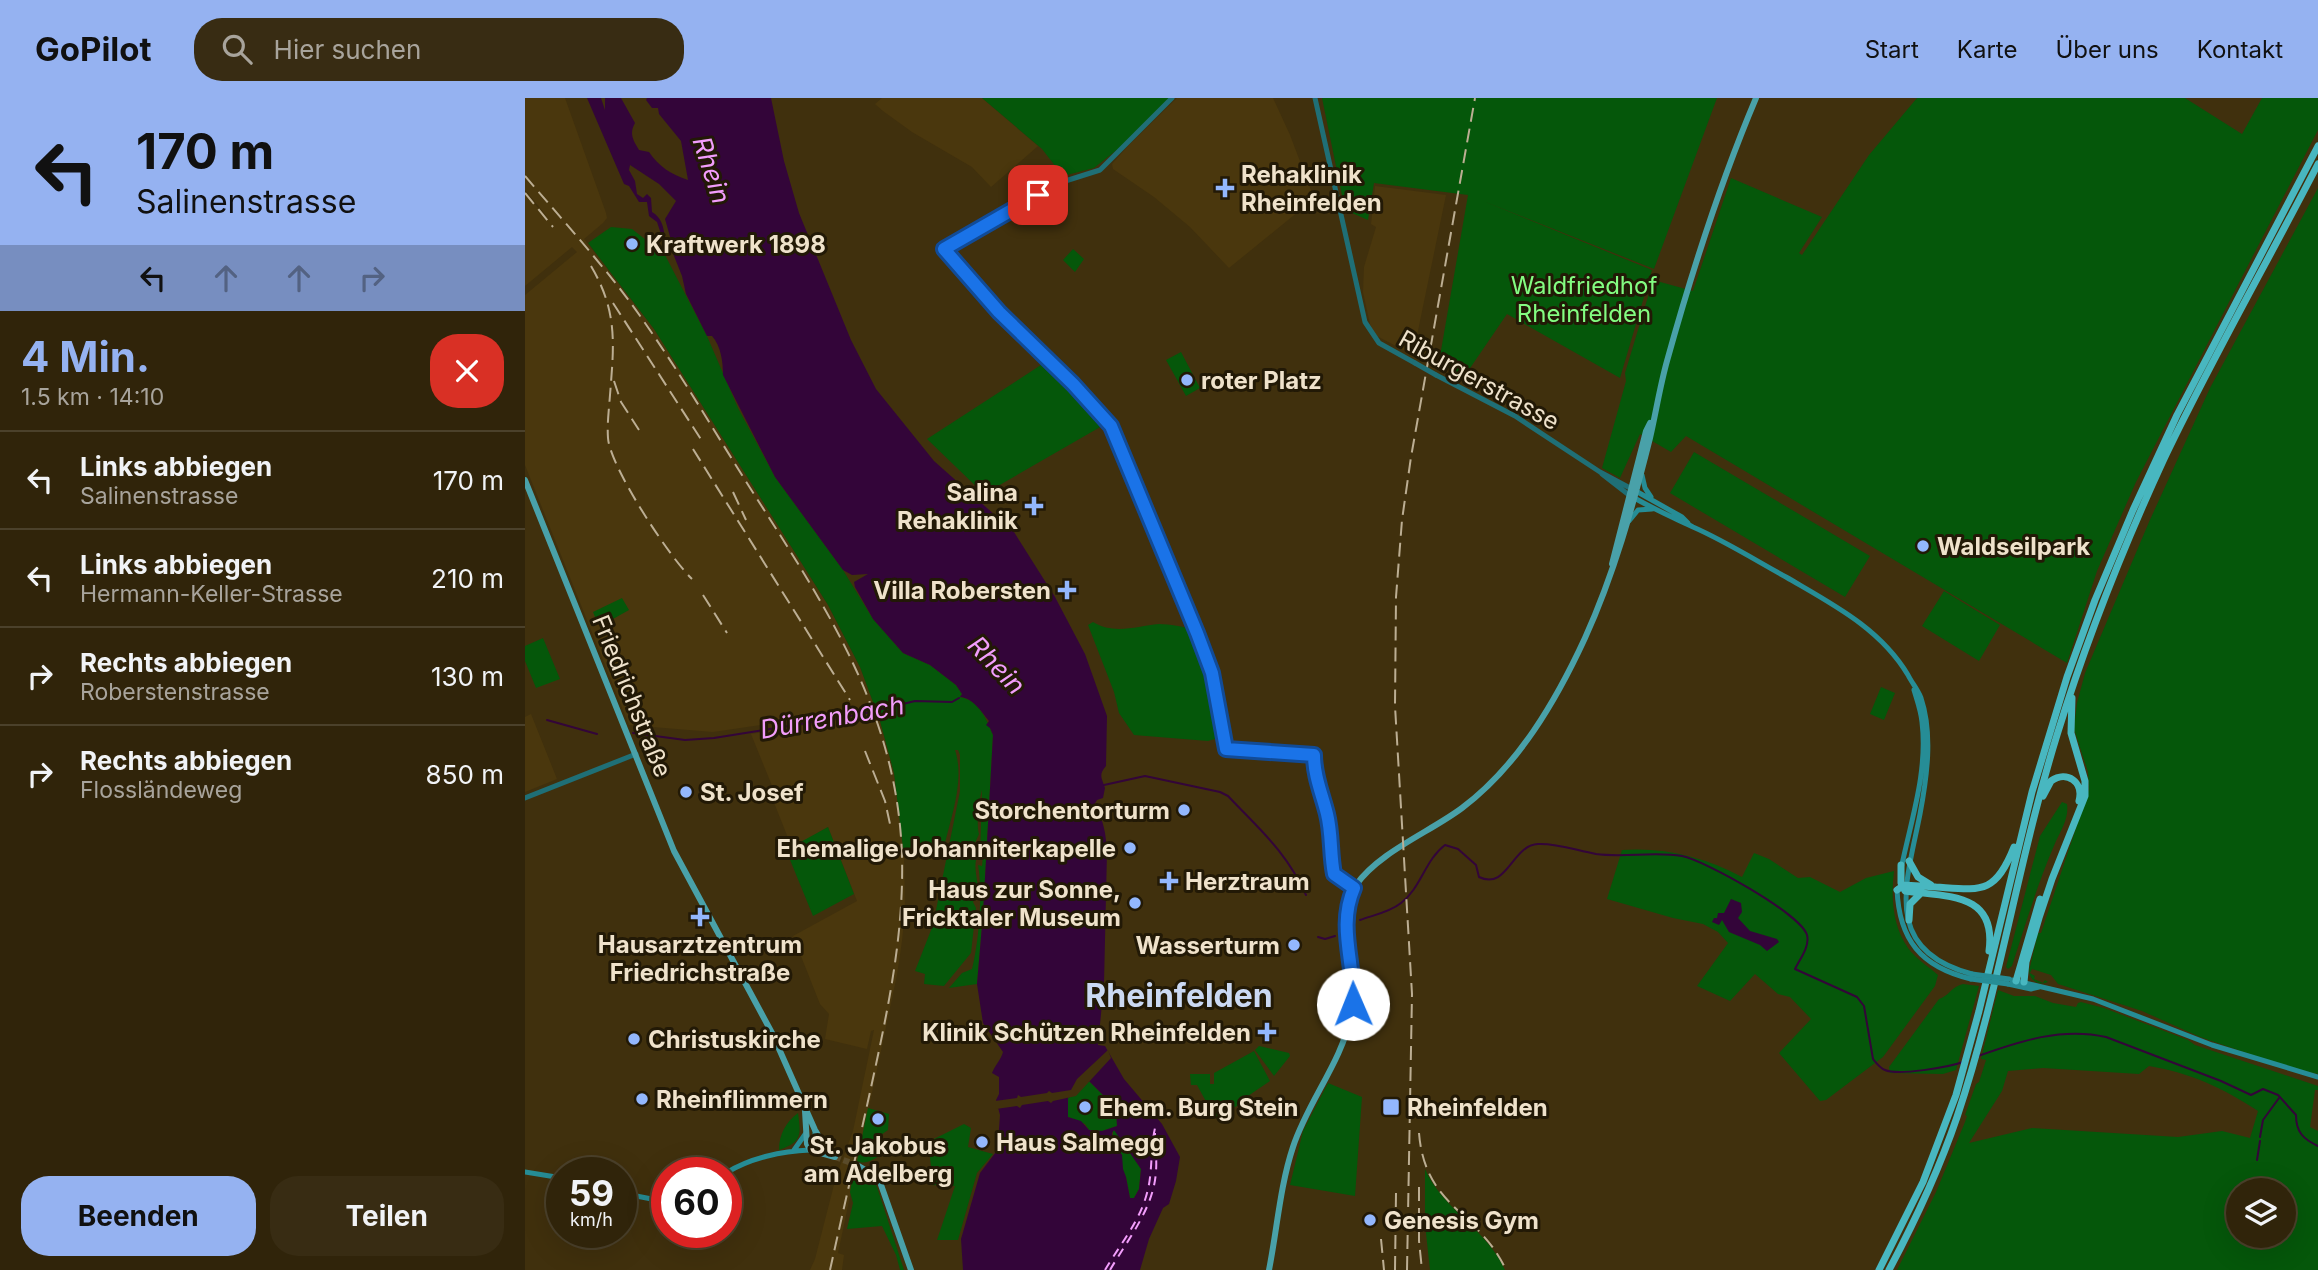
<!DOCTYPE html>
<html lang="de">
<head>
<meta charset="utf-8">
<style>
  :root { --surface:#30240a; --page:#382c13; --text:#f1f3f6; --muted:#a8a49c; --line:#4b412b; --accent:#95b2f1 }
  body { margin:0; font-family:Inter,sans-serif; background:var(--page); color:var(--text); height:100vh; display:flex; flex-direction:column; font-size:26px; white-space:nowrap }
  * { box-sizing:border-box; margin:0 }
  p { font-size:23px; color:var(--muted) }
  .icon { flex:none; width:38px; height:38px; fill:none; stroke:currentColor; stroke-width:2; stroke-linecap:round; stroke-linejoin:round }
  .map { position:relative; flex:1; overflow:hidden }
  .side { display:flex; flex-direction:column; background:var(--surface); width:525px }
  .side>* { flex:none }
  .banner { background:#95b2f1; color:#111; overflow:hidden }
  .tools { position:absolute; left:1701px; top:1080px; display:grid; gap:14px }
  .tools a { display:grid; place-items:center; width:70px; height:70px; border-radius:50%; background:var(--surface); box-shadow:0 7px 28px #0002,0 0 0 2px var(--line); font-size:35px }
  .speed { position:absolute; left:21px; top:1059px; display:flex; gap:14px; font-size:35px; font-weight:700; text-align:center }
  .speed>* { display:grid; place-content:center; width:91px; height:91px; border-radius:50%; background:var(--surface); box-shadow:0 7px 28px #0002,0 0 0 2px var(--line); line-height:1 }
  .speed small { font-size:18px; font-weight:400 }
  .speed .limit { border:10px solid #d22; background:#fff; color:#111 }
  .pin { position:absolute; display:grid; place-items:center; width:60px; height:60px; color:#fff; margin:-30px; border-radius:14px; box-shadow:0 4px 10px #0006 }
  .me { position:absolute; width:77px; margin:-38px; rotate:359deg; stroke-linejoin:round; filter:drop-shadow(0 0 5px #0008) }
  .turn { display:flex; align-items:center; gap:24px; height:147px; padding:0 21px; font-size:32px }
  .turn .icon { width:91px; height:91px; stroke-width:2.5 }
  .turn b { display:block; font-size:49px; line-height:60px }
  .lanes { display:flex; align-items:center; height:66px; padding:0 21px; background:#0003; justify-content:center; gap:35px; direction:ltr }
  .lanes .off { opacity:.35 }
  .round { display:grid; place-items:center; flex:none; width:74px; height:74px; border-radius:28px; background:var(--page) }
  .head { display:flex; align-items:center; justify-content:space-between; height:119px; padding:0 21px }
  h1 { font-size:42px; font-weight:700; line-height:52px; color:var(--accent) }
  .cta { display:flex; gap:14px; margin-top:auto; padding:14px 21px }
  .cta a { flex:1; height:80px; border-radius:28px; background:var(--accent); color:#111; font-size:28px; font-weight:700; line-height:80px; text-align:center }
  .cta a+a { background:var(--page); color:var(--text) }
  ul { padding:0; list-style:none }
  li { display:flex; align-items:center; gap:21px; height:98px; padding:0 21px; border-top:2px solid var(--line) }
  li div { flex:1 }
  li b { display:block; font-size:26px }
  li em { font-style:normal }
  header { display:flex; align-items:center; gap:42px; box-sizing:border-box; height:98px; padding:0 35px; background:var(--accent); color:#111 }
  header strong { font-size:33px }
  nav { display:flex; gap:38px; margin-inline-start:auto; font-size:24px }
  .search { width:490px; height:63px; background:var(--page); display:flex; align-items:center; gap:18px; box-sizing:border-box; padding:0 24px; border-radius:28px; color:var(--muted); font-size:26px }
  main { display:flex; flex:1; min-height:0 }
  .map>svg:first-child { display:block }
  .built { fill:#4a370d }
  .green { fill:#05570a; fill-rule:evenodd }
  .water { fill:#330539; fill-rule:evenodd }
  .pier { fill:#40300d }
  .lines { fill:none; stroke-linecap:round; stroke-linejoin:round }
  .stream { stroke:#330539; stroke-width:2 }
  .ferry { stroke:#f29dfb; stroke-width:2; stroke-dasharray:9 7; stroke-linecap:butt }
  .primary-tunnel { stroke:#5a4b2a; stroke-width:6; stroke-dasharray:6 3; stroke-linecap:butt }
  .tertiary { stroke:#1f6f76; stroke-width:5 }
  .secondary { stroke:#268d96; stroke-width:5 }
  .primary { stroke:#49a1a9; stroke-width:6 }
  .motorway { stroke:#48b7c0; stroke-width:7 }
  .rail { stroke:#bcae93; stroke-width:2; stroke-dasharray:14 7; stroke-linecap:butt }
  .tertiary-bridge { stroke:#1f6f76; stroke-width:5 }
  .secondary-bridge { stroke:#268d96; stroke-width:5 }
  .route-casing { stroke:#114b97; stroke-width:18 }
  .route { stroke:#1a73e8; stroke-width:12 }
  .poi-dot { fill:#93b7fd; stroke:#221906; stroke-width:2.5 }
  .labels { text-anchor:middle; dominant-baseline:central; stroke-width:6; stroke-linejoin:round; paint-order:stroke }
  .poi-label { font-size:24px; font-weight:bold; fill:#efe2cb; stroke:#221906; text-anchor:start }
  .park-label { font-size:24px; fill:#83fc81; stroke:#221906 }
  .street-label { font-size:24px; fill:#efe2cb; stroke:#221906 }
  .water-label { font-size:26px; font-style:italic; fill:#f29dfb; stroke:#221906 }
  .district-label { font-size:32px; font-weight:bold; fill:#cbd9f3; stroke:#221906 }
</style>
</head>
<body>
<header>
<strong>GoPilot</strong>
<div class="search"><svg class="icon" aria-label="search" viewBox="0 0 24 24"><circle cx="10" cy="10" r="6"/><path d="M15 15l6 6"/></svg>Hier suchen</div>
<nav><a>Start</a><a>Karte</a><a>Über uns</a><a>Kontakt</a></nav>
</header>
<main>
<section class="side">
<div class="banner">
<div class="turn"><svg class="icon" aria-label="left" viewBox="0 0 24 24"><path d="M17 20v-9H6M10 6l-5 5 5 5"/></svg><div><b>170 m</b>Salinenstrasse</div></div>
<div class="lanes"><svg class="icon" aria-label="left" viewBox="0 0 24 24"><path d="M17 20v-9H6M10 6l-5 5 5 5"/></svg><svg class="icon off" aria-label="ahead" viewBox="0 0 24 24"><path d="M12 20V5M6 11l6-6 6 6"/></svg><svg class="icon off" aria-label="ahead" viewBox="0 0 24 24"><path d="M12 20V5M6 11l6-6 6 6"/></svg><svg class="icon off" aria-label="right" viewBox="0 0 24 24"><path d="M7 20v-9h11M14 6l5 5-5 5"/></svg></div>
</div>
<div class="head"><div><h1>4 Min.</h1><p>1.5 km · 14:10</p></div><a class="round" style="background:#d93025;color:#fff"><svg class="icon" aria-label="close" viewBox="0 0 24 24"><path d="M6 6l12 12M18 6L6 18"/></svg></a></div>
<ul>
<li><svg class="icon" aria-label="left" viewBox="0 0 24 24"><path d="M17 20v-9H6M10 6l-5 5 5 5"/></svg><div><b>Links abbiegen</b><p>Salinenstrasse</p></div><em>170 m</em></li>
<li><svg class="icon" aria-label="left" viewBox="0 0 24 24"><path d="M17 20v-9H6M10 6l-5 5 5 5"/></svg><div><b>Links abbiegen</b><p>Hermann-Keller-Strasse</p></div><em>210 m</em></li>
<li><svg class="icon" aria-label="right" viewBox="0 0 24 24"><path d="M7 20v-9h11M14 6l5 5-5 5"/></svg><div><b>Rechts abbiegen</b><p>Roberstenstrasse</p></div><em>130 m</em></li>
<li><svg class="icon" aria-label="right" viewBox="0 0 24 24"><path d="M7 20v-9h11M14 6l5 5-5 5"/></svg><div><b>Rechts abbiegen</b><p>Flossländeweg</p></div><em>850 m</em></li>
</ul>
<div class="cta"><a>Beenden</a><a>Teilen</a></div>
</section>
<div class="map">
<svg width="1793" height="1172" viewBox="0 0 1793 1172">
  <rect width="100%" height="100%" fill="#40300d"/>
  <path class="built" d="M0,0H40L81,115L82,120L78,125L59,141L129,231L303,507L335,569L355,623L369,675L379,755L380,811L377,843L372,877L313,1155L319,1157L317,1172H285L290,1161L311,1079L328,1033L349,932L346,933L342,951L300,941L304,916L295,906L268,838L332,803L303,729L267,750L248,702L252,700L226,636L341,618L339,612L333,613L188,634L104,627L0,367V197L52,154L47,149L0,188V96L25,122L0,92Z
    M357,0H457L513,48L466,89L447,69L387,34L358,13L350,6Z
    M652,0H748L765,37L787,95L779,109L704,170L665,129L629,99L588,71L587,66L604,47Z
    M850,88L921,97L888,257L850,237L845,226L838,194L839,169L851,129L846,126Z
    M6,616L32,681L0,694V619Z"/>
  <path class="green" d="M457,0H644L593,51L569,70L538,78L517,51Z
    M797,0H1192L1129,171L958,103L1127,172L1095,280L982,216L939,279L914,264L943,97L849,85L843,122L820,112Z
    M1392,0H1660L1717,36L1737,0H1793V32L1611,384L1572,473L1542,565L1161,338L1146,354L1115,336L1095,380L1077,370L1101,283L1100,275L1128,182L1168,193L1206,80L1297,119L1274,155L1277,157L1344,57Z
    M1793,90V976L1768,971L1675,939L1617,913L1533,886L1526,877L1507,871L1505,875L1510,878L1509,881L1518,885L1520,882L1523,884C1514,888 1505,883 1504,873L1513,835H1516L1564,691L1563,674L1549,631L1552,605L1560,575L1624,424L1685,290Z
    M86,129L107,131L140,157L182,238L213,310L250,379L318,472L348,521L378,555L405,567L431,587L437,596L435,599C454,602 462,622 468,637L458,816L452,886L424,890L437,875L447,871C454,843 458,795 453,767L457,768L458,758L455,759L457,692C454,702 451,727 454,736L450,745L454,749C453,754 451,757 451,762C448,777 458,789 448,804L451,810L446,855L419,888L399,886L400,876L390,873L408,827L435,693V657L433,652H430C440,682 426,719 419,749L378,750L369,675L355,623L335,569L303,507L129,231L63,145Z
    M548,151L559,161L550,174L538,162Z
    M656,254L675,290L661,298L641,262Z
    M519,265L578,322L577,328L459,396L402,341Z
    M1169,354L1345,458L1320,499L1145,395Z
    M1419,493L1475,527L1454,563L1397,528Z
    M97,500L104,512L88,521L70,519L68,514Z
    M568,524C589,537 612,528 634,526C644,526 659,529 668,531L694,614L693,640L683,643L609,637L594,615L589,594L563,527Z
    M18,540L35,581L11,590L0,563V548Z
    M1356,589L1370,595L1359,622L1345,616Z
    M1537,704L1542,706C1544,719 1537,731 1531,743C1513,784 1501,825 1487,868L1483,871L1481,869L1515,738Z
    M303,729L329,796L288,818L261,752Z
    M1097,752C1139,749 1180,759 1217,779L1229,755L1244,761L1273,780L1285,779L1315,794L1341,780L1369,773C1366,799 1367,827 1383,850C1391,861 1403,868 1413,877L1410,888L1358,959L1301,1002L1295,1003L1254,955L1286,921L1265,899L1253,896L1230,876L1205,903L1172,888L1203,845L1193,834L1178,826L1148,820L1082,801Z
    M1438,886L1454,888L1431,972L1418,976L1365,975L1364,969L1414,901C1423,899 1427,888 1438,886Z
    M1473,892L1489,898H1510L1528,905L1551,909L1553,905L1556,904L1579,910L1663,942L1670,947L1793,988V992H1790L1785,1029L1793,1033V1172H1372L1411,1094L1440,1024L1442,1018L1440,1017L1451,986L1454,984L1461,962L1456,961ZM1624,968C1666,975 1698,990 1733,1013L1725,1040L1697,1033L1653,1039L1507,1030L1444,1045L1477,993L1483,973L1518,970L1614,976ZM1713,1092H1759V1138H1713Z
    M734,948L764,955L765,958L749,978L730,952Z
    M729,953L745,983L720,1000L721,1003L690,1020L672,987H666L665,976H685V986H689V975Z
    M564,983L591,1010L592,1028L577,1033L564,1032L560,1026L543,1019V1000Z
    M803,985L837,999L830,1098L765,1087L778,1033Z
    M343,1010L364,1016L363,1032L353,1039L361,1054C352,1059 341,1068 332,1063Z
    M273,1015C276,1037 277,1044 254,1052C254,1036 261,1024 273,1015Z
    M439,1026L446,1030L443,1049L468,1056L452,1075L433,1142H412L430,1088L405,1087L407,1076L403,1044Z
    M588,1033H591L616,1071L614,1091L609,1100H605L601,1079L597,1071V1057L588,1045Z
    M900,1071C918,1112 962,1131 980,1172H905L900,1126Z
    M329,1072L345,1079L352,1089L379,1172H375L371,1157L357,1128L322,1131L328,1105L325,1094Z"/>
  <path class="water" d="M62,0H76L80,12V0H96L110,25C104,36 108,42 114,52L124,54C134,69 146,76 163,82L156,43L134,16L133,10H127L121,2L122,0H246L259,63L274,115L326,242L351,291L409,363L489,434L530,499L560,556L582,618L581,668C573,677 577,680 580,690L578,700L572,702L569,707C579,721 581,737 582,754L579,885L573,947L580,948L599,981L637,1026L655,1059L651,1083L644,1106L638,1110L624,1141L615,1172H438L436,1141L455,1075L477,1046L473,1045L475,1017L471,1002L474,996V979L467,975C470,967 476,962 478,954L458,925L452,886L458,816L468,637L465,630L461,627L464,623C456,613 448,600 435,599L437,596L431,587L405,567L378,555L348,521L330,489L329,484L343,476L327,477L318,472L250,379L198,277C198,264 196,248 187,238H182L161,196L157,178L145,148L137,139L132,124L124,118L122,104H114L104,88L99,86ZM105,67L134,86L151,103L140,121L146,142L140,139C138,128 137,120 127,114L126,100L122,96L118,100L112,96L110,83L104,72ZM564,983L591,1010L592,1028L577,1033L564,1032L556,1023L543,1019V1000ZM589,1032L616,1071L614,1091L609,1100H605L601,1079L598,1071L597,1057L588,1045L587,1035Z
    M1206,801L1216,805L1217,814L1213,820L1225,833L1252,841L1254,844L1242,853L1235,847L1204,834L1197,822L1194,827L1187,824L1189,820H1192L1193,815H1199Z"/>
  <path class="pier" d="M583,952L586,960L551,998L528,1003L526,1005L523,1003L497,1007L495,1010L492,1008L471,1011L470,1003L492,1000L493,997L496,999L522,995L524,993L527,995L546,992L552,981Z"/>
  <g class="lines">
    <path class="stream" d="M22,622L72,636
      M108,635L160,642L189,640L337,616L390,603L427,604L434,600
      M579,687L620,678L695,694L703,698C735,732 761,753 781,797
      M835,822C849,817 865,814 876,805C896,790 900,762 920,747L933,751L951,767L954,779C982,793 987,747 1013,746C1032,745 1053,753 1071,756C1099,760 1129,753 1157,758C1179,762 1276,816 1282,837C1285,848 1275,861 1270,871L1332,899L1339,908L1348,961C1352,966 1355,970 1360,972C1373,978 1424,969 1438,964
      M793,839L800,841L810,838
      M1453,958C1495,943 1537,929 1581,939L1696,983L1726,997L1738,991L1753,997L1771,1017C1771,1034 1778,1041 1793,1048
      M1735,1039L1738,1022L1754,1000
      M1732,1062L1735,1043"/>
    <path class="ferry" d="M580,1172C594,1148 615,1123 622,1095C628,1074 625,1052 630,1030
      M585,1172C603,1141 629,1110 631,1073C632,1061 630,1047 630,1035"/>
    <path class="primary-tunnel" d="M310,1059L332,1067"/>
    <path class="tertiary" d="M647,0L575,72L534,85L419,151C466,214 530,261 581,320C598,341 606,373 616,398C649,478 694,562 700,649L703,652L789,657C789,678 797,696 802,716C807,736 805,756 809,776L829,791
      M790,0L840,224L854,245L890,265
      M911,277L990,318L1075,374L1105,390
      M1077,376L1104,397
      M0,700L111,656"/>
    <path class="secondary" d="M1117,377L1120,390L1126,399
      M1109,392L1157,419L1163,425
      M1106,398C1126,410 1147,419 1168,429C1200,443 1230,462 1261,479C1307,506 1355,530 1383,577C1387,585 1393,592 1396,600C1408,636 1402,679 1395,716C1382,783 1355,852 1447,876
      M1104,423L1113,412L1127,411
      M1376,771C1386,722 1403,674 1397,624C1396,613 1392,602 1389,592
      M1372,791C1374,842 1396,869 1446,881
      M1487,882L1568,901L1687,947L1793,979
      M1483,886L1506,891L1514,889
      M269,1052L281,1035
      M0,1074L37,1080
      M201,1075C225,1060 257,1053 285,1052L290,1046V1033
      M96,1095L142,1104"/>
    <path class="primary" d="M0,382L149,753L247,935L290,1032L305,1057
      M1087,466L1121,333L1125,325
      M280,1013L282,1046L285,1052L310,1059
      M332,1067L347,1076L355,1084L386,1172
      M744,1172C752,1132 755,1088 768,1049C783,1003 817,964 826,917C835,874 806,825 831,787C854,754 905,734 937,710C993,668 1031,603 1060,540C1089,476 1108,408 1125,340C1131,314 1135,288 1142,263C1167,173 1195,85 1231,0"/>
    <path class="motorway" d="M1518,698L1526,683C1542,672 1559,684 1554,703
      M1384,763L1393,779L1406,787
      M1376,767V785L1380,793C1422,799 1472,794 1464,853
      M1372,792L1379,787C1390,788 1400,788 1411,789C1456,792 1470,797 1489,749
      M1384,822L1385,806L1396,795
      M1491,883L1515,801
      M1499,884L1501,864L1514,820L1527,781L1560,698V683L1546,635L1547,600
      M1354,1172L1398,1084L1431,997L1454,913L1507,694L1542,579L1570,502L1608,412L1652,317L1793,48
      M1364,1172C1390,1123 1414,1072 1432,1019C1474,894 1493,763 1532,637C1561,543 1597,452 1638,363C1686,262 1742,165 1793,66"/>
    <path class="rail" d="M0,78C35,119 72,160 105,204C149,264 187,330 227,393C301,509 373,616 377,759C379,839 362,916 345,994C332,1053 318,1113 305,1172
      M0,95L28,129
      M66,168C93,214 89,246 85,297C84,311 82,326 83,340C85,369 145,460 167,481
      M88,205L179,346
      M89,283L96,304L114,332
      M168,351L325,602
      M208,394L221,422
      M178,497L202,535
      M340,653L360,703L365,726
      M894,1035C900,1110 954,1113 981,1172
      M894,1089V1143L897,1172
      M856,1141L859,1172
      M870,1172L871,1095
      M882,1172L887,896L870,608L871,499L877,422L886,359L950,0"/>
    <path class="tertiary-bridge" d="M890,265L911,277"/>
    <path class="secondary-bridge" d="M1447,876L1484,881
      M1446,881L1483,886"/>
  </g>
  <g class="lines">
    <g class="route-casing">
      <path id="route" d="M513,97L419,151L474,214L548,286L586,328L672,535L687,575L701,651L789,657C789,678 797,696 802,716C807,736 805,756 809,776L829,790C812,829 830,865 828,906"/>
    </g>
    <use href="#route" class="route"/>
  </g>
  <g class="poi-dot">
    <path d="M696.5 79.5h7v7h7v7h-7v7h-7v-7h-7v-7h7z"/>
    <circle cx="107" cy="146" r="7"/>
    <circle cx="662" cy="282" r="7"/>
    <path d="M505.5 397.5h7v7h7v7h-7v7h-7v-7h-7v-7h7z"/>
    <circle cx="1398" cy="448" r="7"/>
    <path d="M538.5 481.5h7v7h7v7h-7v7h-7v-7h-7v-7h7z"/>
    <circle cx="161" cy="694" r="7"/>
    <circle cx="659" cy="712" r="7"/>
    <circle cx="605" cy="750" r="7"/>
    <path d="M640.5 772.5h7v7h7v7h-7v7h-7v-7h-7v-7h7z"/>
    <circle cx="610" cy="805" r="7"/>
    <path d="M171.5 808.5h7v7h7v7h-7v7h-7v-7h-7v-7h7z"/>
    <circle cx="769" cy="847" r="7"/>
    <path d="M738.5 923.5h7v7h7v7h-7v7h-7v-7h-7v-7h7z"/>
    <circle cx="109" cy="941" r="7"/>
    <circle cx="117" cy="1001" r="7"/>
    <circle cx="560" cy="1009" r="7"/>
    <rect x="857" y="1000" width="18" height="18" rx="3.5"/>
    <circle cx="353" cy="1021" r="7"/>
    <circle cx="457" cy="1044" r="7"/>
    <circle cx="845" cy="1122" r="7"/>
  </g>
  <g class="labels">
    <g class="poi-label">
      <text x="716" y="76">Rehaklinik<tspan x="716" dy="28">Rheinfelden</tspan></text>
      <text x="121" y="146">Kraftwerk 1898</text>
      <text x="676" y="282">roter Platz</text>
      <text x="493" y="394" text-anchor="end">Salina<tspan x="493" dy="28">Rehaklinik</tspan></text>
      <text x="1412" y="448">Waldseilpark</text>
      <text x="526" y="492" text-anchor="end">Villa Robersten</text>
      <text x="175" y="694">St. Josef</text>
      <text x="645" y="712" text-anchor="end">Storchentorturm</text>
      <text x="591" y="750" text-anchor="end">Ehemalige Johanniterkapelle</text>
      <text x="660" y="783">Herztraum</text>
      <text x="596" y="791" text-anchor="end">Haus zur Sonne,<tspan x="596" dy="28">Fricktaler Museum</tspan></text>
      <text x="175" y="846" text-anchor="middle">Hausarztzentrum<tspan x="175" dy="28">Friedrichstraße</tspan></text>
      <text x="755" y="847" text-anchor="end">Wasserturm</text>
      <text x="726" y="934" text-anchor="end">Klinik Schützen Rheinfelden</text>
      <text x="123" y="941">Christuskirche</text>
      <text x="131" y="1001">Rheinflimmern</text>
      <text x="574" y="1009">Ehem. Burg Stein</text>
      <text x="882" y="1009">Rheinfelden</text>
      <text x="471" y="1044">Haus Salmegg</text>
      <text x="353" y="1047" text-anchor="middle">St. Jakobus<tspan x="353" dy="28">am Adelberg</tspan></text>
      <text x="859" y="1122">Genesis Gym</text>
    </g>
    <g class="park-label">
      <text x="1059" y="187">Waldfriedhof<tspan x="1059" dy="28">Rheinfelden</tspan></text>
    </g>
    <g class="street-label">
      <text transform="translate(954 282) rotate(29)">Riburgerstrasse</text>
      <text transform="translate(107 598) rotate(68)">Friedrichstraße</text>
    </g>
    <g class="water-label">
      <text transform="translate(187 72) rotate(72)">Rhein</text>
      <text transform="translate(472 567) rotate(46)">Rhein</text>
      <text transform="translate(307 619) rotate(-10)">Dürrenbach</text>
    </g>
    <g class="district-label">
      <text x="654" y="897">Rheinfelden</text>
    </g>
  </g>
</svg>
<div class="tools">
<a><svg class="icon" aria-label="layers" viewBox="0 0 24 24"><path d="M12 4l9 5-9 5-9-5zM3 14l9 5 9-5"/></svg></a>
</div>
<div class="speed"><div>59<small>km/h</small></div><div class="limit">60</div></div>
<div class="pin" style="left:513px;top:97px;background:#d93025"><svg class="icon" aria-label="arrive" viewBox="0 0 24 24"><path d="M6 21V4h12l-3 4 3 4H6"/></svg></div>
<svg class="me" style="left:828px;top:906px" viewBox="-20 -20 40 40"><circle r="19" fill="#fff"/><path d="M0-13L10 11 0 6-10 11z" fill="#1a73e8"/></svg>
</div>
</main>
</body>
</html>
